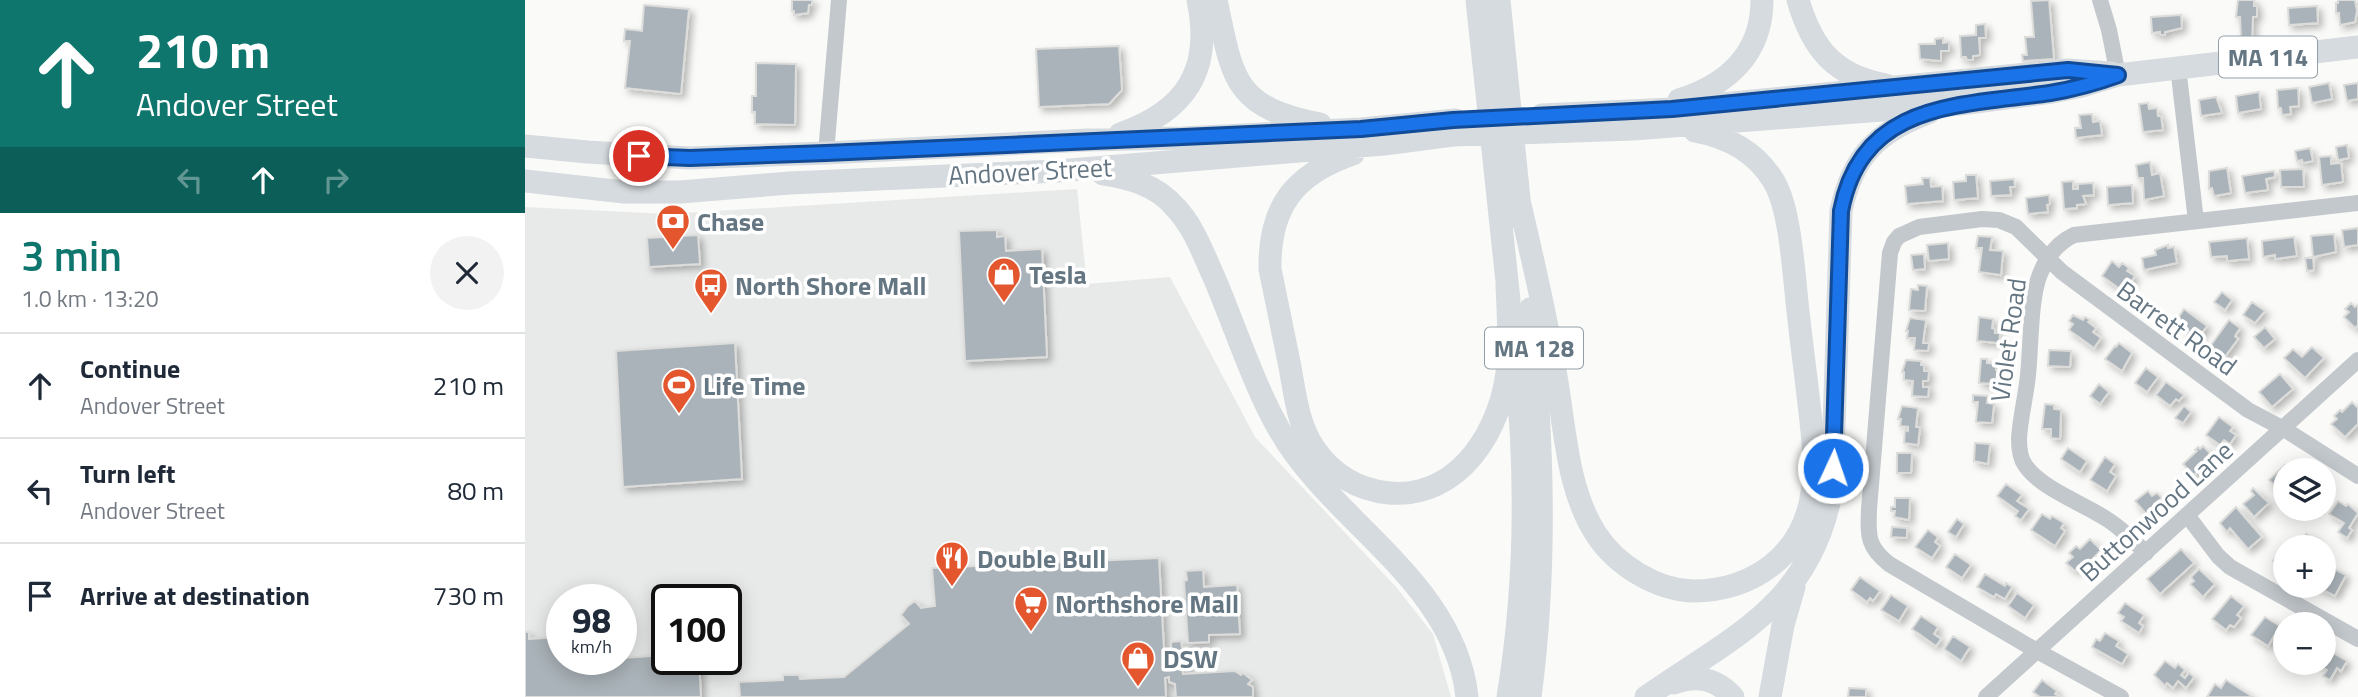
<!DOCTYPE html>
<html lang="en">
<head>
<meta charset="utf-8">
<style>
  :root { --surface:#fff; --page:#f2f2f3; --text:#1f2937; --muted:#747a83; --line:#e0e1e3; --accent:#0f766e }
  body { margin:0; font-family:"Titillium Web",sans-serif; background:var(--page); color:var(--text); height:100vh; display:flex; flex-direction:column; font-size:26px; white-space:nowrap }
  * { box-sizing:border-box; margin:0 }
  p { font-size:23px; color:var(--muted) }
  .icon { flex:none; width:38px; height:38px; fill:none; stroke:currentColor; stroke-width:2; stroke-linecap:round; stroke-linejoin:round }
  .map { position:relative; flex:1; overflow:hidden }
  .details { display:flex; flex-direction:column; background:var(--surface); width:525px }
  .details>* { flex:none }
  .banner { background:#0f766e; color:#fff; overflow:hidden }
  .fabs { position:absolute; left:1748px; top:458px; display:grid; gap:14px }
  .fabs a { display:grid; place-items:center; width:63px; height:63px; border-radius:50%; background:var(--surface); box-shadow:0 4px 18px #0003; font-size:35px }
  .speed { position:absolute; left:21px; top:584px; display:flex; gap:14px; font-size:35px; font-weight:700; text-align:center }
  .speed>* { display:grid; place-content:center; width:91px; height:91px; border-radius:50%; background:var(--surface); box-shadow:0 4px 18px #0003; line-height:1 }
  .speed small { font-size:18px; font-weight:400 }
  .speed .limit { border:4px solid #111; border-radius:10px; background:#fff; color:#111 }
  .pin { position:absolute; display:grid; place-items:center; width:60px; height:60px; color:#fff; margin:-30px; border:4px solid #fff; border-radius:50%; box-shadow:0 2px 7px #0007 }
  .me { position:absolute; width:77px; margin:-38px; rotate:3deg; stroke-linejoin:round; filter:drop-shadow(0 0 5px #0008) }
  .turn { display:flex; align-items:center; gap:24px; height:147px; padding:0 21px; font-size:32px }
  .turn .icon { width:91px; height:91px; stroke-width:2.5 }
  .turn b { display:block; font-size:49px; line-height:60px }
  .lanes { display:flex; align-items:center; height:66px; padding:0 21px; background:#0003; justify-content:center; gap:35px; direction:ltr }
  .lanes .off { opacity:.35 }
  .round { display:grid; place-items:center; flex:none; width:74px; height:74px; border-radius:37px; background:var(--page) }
  .overview { display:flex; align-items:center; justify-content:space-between; height:119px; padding:0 21px }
  h1 { font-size:42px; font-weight:600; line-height:52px; color:var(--accent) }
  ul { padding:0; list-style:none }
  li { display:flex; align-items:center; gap:21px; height:105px; padding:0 21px; border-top:2px solid var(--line) }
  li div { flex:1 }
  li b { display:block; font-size:26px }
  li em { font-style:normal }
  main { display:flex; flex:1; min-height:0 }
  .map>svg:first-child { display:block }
  .built { fill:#e8e9e9; fill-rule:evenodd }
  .building { fill:#aab3b9; stroke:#dcdcda; stroke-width:2; filter:url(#shadow) }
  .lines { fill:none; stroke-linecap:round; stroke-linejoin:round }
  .minor { stroke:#c3c8cc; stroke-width:16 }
  .highway { stroke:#d6dbdf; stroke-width:23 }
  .route-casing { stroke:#114b97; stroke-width:18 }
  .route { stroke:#1a73e8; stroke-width:12 }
  .labels { text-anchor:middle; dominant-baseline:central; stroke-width:7; stroke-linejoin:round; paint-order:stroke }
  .shield { fill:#fff; stroke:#939fa8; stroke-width:2 }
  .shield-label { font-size:24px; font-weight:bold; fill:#657683 }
  .street-label { font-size:26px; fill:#657683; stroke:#fff }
  .poi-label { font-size:26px; font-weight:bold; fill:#657683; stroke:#fff; text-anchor:start }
</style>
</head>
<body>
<main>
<section class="details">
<div class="banner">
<div class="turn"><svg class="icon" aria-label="ahead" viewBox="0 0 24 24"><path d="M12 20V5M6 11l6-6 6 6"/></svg><div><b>210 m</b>Andover Street</div></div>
<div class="lanes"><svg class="icon off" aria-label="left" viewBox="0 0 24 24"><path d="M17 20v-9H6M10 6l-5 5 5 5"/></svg><svg class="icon" aria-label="ahead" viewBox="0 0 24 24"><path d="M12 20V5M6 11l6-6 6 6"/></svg><svg class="icon off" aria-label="right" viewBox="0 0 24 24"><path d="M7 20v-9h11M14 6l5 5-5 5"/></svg></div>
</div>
<div class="overview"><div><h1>3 min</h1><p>1.0 km · 13:20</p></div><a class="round"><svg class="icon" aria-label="close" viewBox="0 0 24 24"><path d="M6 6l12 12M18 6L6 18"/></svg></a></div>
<ul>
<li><svg class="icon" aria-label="ahead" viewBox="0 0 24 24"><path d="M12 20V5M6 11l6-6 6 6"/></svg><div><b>Continue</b><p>Andover Street</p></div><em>210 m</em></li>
<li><svg class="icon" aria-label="left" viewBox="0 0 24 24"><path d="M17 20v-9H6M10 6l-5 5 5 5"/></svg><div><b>Turn left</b><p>Andover Street</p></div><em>80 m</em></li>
<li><svg class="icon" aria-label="arrive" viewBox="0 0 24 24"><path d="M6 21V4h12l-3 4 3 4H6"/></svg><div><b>Arrive at destination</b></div><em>730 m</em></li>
</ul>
</section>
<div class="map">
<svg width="1833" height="697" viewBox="0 0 1833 697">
  <defs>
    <filter id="shadow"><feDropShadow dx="4" dy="4" stdDeviation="3.5" flood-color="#0004"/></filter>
  </defs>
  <rect width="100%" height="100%" fill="#fafaf8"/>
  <path class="built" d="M552,189L562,284L645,277L730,437L872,588L908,634L926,697H0V207L142,214ZM37,600H96V660H37ZM142,600H201V660H142Z"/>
  <path class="building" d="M267,0H287V5H284L283,13L269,15V11H267Z
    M1524,0L1529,59L1498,61L1497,55H1502L1500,37H1509L1506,1Z
    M1713,0H1729V6H1732V17H1728L1727,39H1716L1715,17H1711Z
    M1813,0H1830L1832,11L1830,22L1815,25L1814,13H1811V3H1813Z
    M119,5L164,9L156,94L100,88L105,41H99L100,29L117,31Z
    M1792,6L1793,23L1764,25L1763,8Z
    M1656,15L1657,28L1640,32V35H1635V32L1627,33L1626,17Z
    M1460,24L1461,38H1454L1455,55L1448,56V60H1442L1441,57H1436L1435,36L1451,35V25Z
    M1418,38V43L1424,42V51H1416V61L1395,59L1394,44H1410V39Z
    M594,46L597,90L584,104L514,107L511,49Z
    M231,63L271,64L270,125L230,124V112H227V96H231Z
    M1804,83L1807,99L1787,103L1784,87Z
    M1833,83V99L1822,101L1819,85Z
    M1773,88L1774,106L1765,107L1766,114L1757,115L1756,108H1753L1752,90Z
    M1734,92L1736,109L1713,113L1711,96Z
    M1691,97L1697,113L1676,116L1674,100Z
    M1623,103L1624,109L1632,108L1633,116H1636L1638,130L1618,132L1614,104Z
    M1567,114L1568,122L1575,121L1577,135L1551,138L1550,128H1556L1554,115Z
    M1822,145L1824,158L1813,160L1811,147Z
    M1785,148L1788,161L1778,163L1777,160L1772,161L1770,151Z
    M1806,156V164L1816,163L1818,182L1797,185L1794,157Z
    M1625,162L1627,175L1635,173L1639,196L1619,200L1618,178H1613L1611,165Z
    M1702,168L1706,193L1689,196L1687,188L1684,189V171Z
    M1778,169L1779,187H1756L1755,170Z
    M1749,171L1750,177L1741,179L1743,190L1720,193L1717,176Z
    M1441,175H1451L1453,198L1429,200L1428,182L1441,181Z
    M1397,178H1405L1406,187L1417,186L1418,201L1382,204L1380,186L1398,184Z
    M1489,179L1490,187H1485L1486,195L1466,196L1465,181Z
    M1548,181V189H1553V184L1568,183L1569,195L1558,196L1561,204L1552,205V208L1539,209L1537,182Z
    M1607,185L1608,203L1583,205L1582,187Z
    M1524,195L1525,204L1522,205L1523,212L1503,214L1501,198Z
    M1833,228V245L1819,247L1817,230Z
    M472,230V237L480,236L481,251L517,249L522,357L440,361L434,231Z
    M1809,234L1811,252L1788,257L1789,270L1782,271L1780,258L1788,257L1786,236Z
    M173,235L175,264L124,267L122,238Z
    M1453,236L1467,237L1465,250L1478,251L1476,275L1454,272L1457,248H1451Z
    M1769,237L1772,256L1750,259V255L1738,257L1737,241Z
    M1722,238L1724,259L1702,261V256L1686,257L1684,242Z
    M1423,243L1424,259L1404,261L1402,245Z
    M1643,245V248L1649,247L1652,263L1619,270L1617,258L1631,255L1630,250Z
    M1399,254L1400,269L1388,270L1386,255Z
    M1587,261L1594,267L1597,263L1604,268L1602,271L1610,276L1599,292L1577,276Z
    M1393,285L1402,286L1400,311L1384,310L1386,289L1393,290Z
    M1697,292L1707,300L1700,310L1689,302Z
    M1727,302L1740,311L1730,323L1718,315Z
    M1826,303L1830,307L1833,305V325L1830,328L1819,317L1824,312L1820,309Z
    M1659,309L1682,326L1673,338L1657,326L1659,322L1653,318Z
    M1548,315L1558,320L1560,317L1565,320L1563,322L1571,328L1568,332L1576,338L1569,348L1544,330L1548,324L1544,321Z
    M1454,317L1468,319L1467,328L1470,329V333H1475L1474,343L1452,341Z
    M1385,318L1401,320L1398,343H1404L1403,351L1389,350L1390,338H1382L1383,331H1381Z
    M1704,320L1715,328L1710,336L1713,339L1699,358L1684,348Z
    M1740,327L1750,339L1739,348L1729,337Z
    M210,343L217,479L98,487L91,351Z
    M1594,343L1607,353L1597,371L1580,359L1590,346L1591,347Z
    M1787,347L1799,358L1780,378L1759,358L1768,349L1777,357Z
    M1524,350L1546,351L1545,367L1523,366Z
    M1456,359H1462V363L1472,364L1471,370H1473L1470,384L1454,383Z
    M1381,360L1396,361V365H1399V371H1404L1403,381H1398V387H1404L1403,397L1387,396L1388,381L1379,380V372H1377Z
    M1621,368L1633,377L1622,392L1610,383Z
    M1755,374L1768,389L1747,407L1734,392Z
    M1641,382L1659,395L1654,401L1651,399L1645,406L1631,395Z
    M1574,384L1584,392L1575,404L1565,396Z
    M1448,395L1463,396L1462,403L1469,404L1467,423L1451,422L1453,402H1448Z
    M1827,402L1833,408V424L1820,437L1806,424L1812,419L1809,416L1815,410L1817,412Z
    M1520,404L1529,405V409L1536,410L1535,439L1526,438V429H1517Z
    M1377,406L1393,408L1391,427H1395L1393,445L1379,443L1380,430L1383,431V427L1375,426L1376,419H1373Z
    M1659,406L1666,412L1658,423L1650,418Z
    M1694,417L1708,427L1705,431L1711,435L1705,444L1699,440L1695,445L1681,435Z
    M1450,443L1465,444L1463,464L1449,461Z
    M1678,446L1688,456L1669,475L1658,464L1672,451L1670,450L1673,447L1675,449Z
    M1543,448L1562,461L1555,472L1536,459Z
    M1372,453H1387L1386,473H1372Z
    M1580,457L1590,464L1585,472L1591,476L1582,491L1565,480Z
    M1760,465L1765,471H1760V491L1758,494L1744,480Z
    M1481,484L1497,495L1492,501L1504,509L1496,520L1490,516L1493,511L1472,496Z
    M1728,488L1744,503L1729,517L1718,504L1729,495L1726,491Z
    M1623,491L1627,496L1632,493L1637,498L1633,501L1635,503L1621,514L1610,501Z
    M1370,498H1385L1384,520L1369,517L1370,511H1366V507H1370Z
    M1813,501L1821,506L1823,504L1833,513L1824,528L1827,530L1822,538L1813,532L1819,523L1804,514Z
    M1711,507L1737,537L1723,549L1705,528L1702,532L1695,523Z
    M1517,514L1525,519L1527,516L1539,523L1536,528L1540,531L1530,546L1506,530Z
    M1432,519L1439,524L1431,537L1423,532Z
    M1367,527L1382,528V538L1366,537Z
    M1403,530L1413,537L1410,542L1415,546L1407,558L1390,547Z
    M1781,534L1792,540L1787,548L1774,547Z
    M1565,539L1576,550L1559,568L1556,565L1550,571L1541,563L1548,557L1544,553L1551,546L1555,549Z
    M1757,547L1760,549V569L1748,561Z
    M1656,549L1669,563L1635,594L1622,579Z
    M1430,554L1446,565L1437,578L1421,567Z
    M634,558L639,650L646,649V642L656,641L657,647H662L663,668H657L658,674L710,671L716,675L718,673L727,680L723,684L728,687V697H651L650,684L644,682V677L640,678L641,697H215L214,682L258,680V675H274L275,679L319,677L384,624L376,615L383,606L390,601L396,608L410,606L407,568Z
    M1674,569L1690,584L1678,597L1665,584L1669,581L1666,577Z
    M1799,569L1807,573L1809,569L1821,575L1810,596L1790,586H1799Z
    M678,570L679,587L712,585L715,634L684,635V642L663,643L659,581L662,580L661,571Z
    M1460,574L1480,586L1481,583L1487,587L1480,599L1471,594L1469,597L1452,587Z
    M1335,577L1355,591L1348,601L1345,598L1342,602L1326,590Z
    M1492,593L1509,605L1500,618L1483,606Z
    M1366,595L1383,606L1374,621L1356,610Z
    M1706,596L1719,606L1712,615L1716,618L1709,627L1705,625L1701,630L1687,619Z
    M1600,603L1619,615L1614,623L1618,626L1614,633L1596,621L1599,617L1593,613Z
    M1396,616L1413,627L1409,634L1416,639L1411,646L1387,629Z
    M1740,617L1755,626L1743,646L1726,635Z
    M0,632H4V639L37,637V660H96V658L142,655V660H174L176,697H0Z
    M1580,633L1594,641L1591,646L1603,654L1597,664L1567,647L1571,639L1575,641Z
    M1428,636L1445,647L1436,661L1419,649Z
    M1801,649L1822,661L1816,671L1812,668L1805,680L1798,676L1802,670L1792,664L1799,663Z
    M1640,661L1650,668L1653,664L1660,670L1656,675L1660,678L1664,673L1669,677L1661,688L1653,681L1648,688L1642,683L1640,686L1629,675Z
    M1517,680L1532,691L1530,694L1535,697H1515L1508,692Z
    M1701,680L1728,697H1682L1690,684L1696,688Z
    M1324,688L1341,689V697H1323Z"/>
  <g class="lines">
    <path class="minor" d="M1575,0L1584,30L1593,75
      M1653,67L1671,221
      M301,153L314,0
      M1662,515L1693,556L1705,567L1833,639
      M1621,553C1608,540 1595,527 1580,518C1557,503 1515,488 1500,465C1495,458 1494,447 1494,439C1495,418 1501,396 1503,375C1506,347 1505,298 1515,274C1522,256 1532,243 1549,235L1833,203
      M1461,697L1833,360
      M1596,697L1512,651L1364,564C1342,546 1343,536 1344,509L1365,253L1369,242L1374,236L1394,227L1457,219L1474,220L1491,227L1537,272L1723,410L1759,429L1833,476"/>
    <path class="highway" d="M691,0C708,78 707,107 795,124
      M952,0L984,300
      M974,0L996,219
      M1273,0C1287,48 1309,76 1361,85
      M1154,100C1202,85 1237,54 1237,0
      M1017,115L1147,109L1543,70L1586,73
      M595,134C661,111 688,70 673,0
      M0,146L62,152L165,158L301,153L563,140L657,138L836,129L931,120
      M828,154C770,174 744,206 745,269C752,302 758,334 765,367C770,395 773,424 789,448C806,474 833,490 864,493C936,499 978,427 983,364C985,337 983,310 982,284
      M578,174C604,178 631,185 649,206C668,225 677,251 688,275C712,330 735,407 770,454C828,533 931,592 942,697
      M0,181L99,192H155L265,183L533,171L859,144L928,135L1108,129L1435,104L1527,92L1557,86L1593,75L1833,47
      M995,205C1008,260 1021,315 1030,371C1040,424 1041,488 1071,534C1091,565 1131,590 1168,591C1197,591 1224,583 1247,565C1298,525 1291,462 1284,404C1281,376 1277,348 1274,320C1269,283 1267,210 1248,180C1230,151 1203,137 1170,131
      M1005,309C1018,439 1022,568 1005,697
      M1149,683C1172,675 1191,678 1208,697
      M983,697C1001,588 1002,475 991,365
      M1121,697C1208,636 1287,605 1307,488L1316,211C1327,157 1352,132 1403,113
      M1245,697L1258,625L1269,587"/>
  </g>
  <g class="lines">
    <g class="route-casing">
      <path id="route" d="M114,156L165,158L301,153L836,129L928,120L1147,109L1543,70L1593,75C1571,83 1549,89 1525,93C1435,106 1337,101 1316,211L1308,468"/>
    </g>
    <use href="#route" class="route"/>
  </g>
  <defs>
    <g id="bank-pin" transform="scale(1.75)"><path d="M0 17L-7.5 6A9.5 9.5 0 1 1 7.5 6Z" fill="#e4572e" stroke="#fff"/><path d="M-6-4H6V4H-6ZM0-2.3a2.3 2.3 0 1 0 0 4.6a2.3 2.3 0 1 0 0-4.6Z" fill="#fff"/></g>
    <g id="shop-pin" transform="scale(1.75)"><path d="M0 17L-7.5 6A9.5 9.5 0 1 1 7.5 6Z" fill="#e4572e" stroke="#fff"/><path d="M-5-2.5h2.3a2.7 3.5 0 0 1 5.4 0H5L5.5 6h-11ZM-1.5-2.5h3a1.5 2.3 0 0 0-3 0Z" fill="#fff"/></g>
    <g id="bus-pin" transform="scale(1.75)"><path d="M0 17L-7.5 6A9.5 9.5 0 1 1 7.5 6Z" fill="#e4572e" stroke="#fff"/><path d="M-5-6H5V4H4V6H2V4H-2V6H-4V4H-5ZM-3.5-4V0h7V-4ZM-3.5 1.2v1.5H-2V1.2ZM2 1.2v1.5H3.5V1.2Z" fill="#fff"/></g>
    <g id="stadium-pin" transform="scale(1.75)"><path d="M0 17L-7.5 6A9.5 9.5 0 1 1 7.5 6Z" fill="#e4572e" stroke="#fff"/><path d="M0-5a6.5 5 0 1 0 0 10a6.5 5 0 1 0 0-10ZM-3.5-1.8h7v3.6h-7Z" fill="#fff"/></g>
    <g id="restaurant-pin" transform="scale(1.75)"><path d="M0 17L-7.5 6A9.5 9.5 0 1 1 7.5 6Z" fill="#e4572e" stroke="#fff"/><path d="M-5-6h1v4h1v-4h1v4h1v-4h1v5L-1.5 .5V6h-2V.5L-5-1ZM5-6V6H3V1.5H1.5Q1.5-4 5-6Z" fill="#fff"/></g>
    <g id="supermarket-pin" transform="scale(1.75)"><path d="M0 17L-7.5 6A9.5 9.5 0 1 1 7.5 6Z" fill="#e4572e" stroke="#fff"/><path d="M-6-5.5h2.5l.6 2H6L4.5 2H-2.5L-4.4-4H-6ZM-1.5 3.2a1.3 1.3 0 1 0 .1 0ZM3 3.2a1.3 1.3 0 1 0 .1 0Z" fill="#fff"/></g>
  </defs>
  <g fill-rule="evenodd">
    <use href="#bank-pin" x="148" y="221"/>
    <use href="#shop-pin" x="479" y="274"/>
    <use href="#bus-pin" x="186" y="285"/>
    <use href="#stadium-pin" x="154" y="385"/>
    <use href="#restaurant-pin" x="427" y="558"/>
    <use href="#supermarket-pin" x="506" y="603"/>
    <use href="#shop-pin" x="613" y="658"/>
  </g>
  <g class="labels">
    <g class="shield">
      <rect x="1694" y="36.5" width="98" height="41" rx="5"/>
      <rect x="960" y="327.5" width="98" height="41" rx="5"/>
    </g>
    <g class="shield-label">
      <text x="1743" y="57">MA 114</text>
      <text x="1009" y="348">MA 128</text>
    </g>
    <g class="street-label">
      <text transform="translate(505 171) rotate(-3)">Andover Street</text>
      <text transform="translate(1652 328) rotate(36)">Barrett Road</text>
      <text transform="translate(1483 340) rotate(-82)">Violet Road</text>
      <text transform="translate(1631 511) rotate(-42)">Buttonwood Lane</text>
    </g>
    <g class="poi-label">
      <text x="172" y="221">Chase</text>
      <text x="504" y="274">Tesla</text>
      <text x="210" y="285">North Shore Mall</text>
      <text x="178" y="385">Life Time</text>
      <text x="452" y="558">Double Bull</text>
      <text x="530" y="603">Northshore Mall</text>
      <text x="638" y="658">DSW</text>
    </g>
  </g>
</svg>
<div class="fabs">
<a><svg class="icon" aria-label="layers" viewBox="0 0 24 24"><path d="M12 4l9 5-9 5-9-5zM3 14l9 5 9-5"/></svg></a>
<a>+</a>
<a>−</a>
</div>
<div class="speed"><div>98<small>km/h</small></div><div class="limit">100</div></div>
<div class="pin" style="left:114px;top:156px;background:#d93025"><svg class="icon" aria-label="arrive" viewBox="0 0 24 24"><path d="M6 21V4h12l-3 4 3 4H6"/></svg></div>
<svg class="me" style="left:1308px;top:468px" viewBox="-20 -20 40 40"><circle r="17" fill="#1a73e8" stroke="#fff" stroke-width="3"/><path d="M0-11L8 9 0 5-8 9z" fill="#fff"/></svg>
</div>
</main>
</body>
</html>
